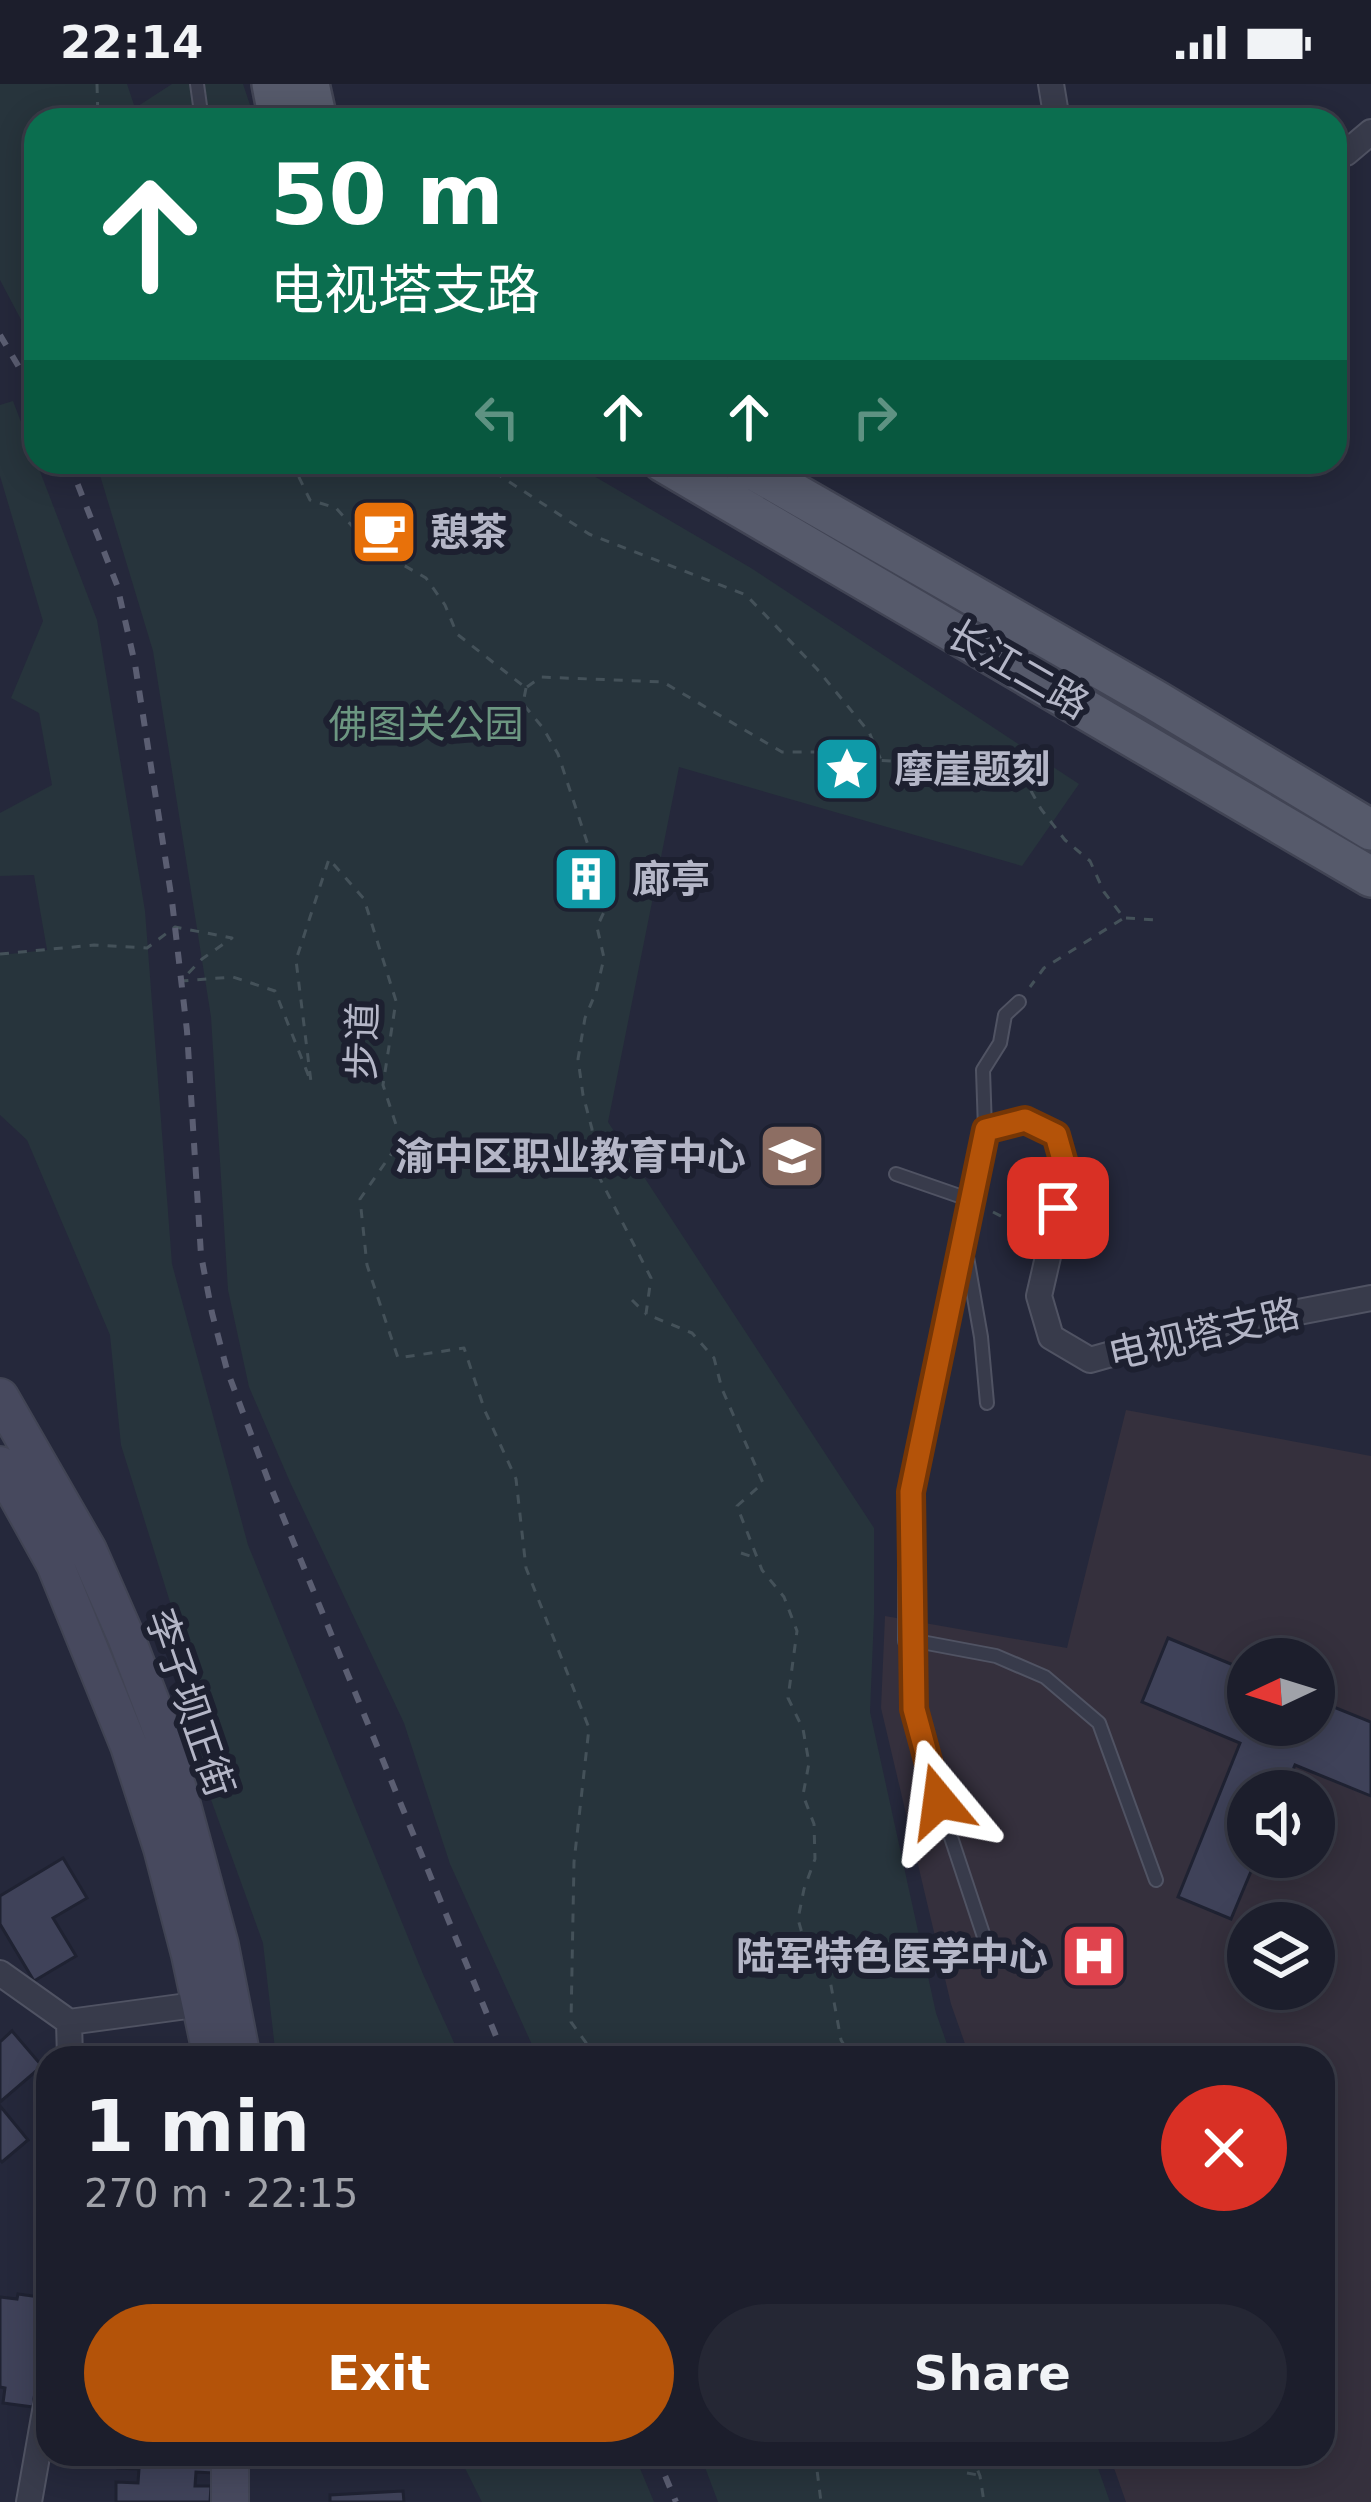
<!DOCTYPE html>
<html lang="en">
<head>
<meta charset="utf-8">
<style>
  :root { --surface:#1c1e2c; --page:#252734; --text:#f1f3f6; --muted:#a0a2a9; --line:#3a3c48; --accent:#b45309 }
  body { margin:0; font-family:"DejaVu Sans","Noto Sans SC",sans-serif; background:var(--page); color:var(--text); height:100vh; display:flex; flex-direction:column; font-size:45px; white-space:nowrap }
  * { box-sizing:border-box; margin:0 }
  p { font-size:39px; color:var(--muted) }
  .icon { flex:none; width:66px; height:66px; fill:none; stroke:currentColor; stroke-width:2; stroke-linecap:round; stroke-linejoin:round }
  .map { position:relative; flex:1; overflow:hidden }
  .sheet { position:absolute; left:36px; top:1962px; width:1299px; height:420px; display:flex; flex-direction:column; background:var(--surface); border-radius:36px; box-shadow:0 6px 30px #0003,0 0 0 3px var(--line) }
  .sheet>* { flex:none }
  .hud { position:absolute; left:24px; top:24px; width:1323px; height:366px; border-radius:36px; box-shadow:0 6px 30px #0003,0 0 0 3px var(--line); background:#0b6e4f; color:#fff; overflow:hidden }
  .needle { width:78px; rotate:266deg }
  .fabs { position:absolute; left:1227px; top:1554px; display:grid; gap:24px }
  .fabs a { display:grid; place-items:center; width:108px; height:108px; border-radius:50%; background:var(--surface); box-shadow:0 6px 30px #0003,0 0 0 3px var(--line); font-size:60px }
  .pin { position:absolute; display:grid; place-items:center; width:102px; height:102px; color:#fff; margin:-51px; border-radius:24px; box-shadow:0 6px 18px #0006 }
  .me { position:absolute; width:132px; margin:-66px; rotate:344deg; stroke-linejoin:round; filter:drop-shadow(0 0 9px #0008) }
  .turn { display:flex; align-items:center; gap:42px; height:252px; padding:0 48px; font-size:54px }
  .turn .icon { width:156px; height:156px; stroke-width:2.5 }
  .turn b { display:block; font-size:84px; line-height:102px }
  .lanes { display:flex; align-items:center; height:114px; padding:0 48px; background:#0003; justify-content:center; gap:60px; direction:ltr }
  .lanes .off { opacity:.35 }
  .round { display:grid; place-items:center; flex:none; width:126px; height:126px; border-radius:63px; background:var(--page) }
  .head { display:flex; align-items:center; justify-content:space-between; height:204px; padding:0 48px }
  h1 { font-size:72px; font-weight:800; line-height:90px }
  .button { display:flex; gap:24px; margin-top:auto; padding:24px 48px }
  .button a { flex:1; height:138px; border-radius:72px; background:var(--accent); color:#fff; font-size:48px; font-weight:800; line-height:138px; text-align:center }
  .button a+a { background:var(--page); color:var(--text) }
  .status { display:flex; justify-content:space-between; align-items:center; height:84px; padding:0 60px; background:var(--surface); direction:ltr }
  .status svg { height:33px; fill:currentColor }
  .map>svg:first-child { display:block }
  .medical { fill:#35303d; fill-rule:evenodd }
  .green { fill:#27343c }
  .building { fill:#3f4259; stroke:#1f2232; stroke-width:3 }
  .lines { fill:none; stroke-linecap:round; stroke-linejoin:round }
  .service-casing { stroke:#505363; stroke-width:16 }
  .minor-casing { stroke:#505363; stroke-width:28 }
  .secondary-casing { stroke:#414454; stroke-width:40 }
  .primary-casing { stroke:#414454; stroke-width:44 }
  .path { stroke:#445159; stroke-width:3; stroke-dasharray:9 9; stroke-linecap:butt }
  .service { stroke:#383b4b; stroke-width:12 }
  .minor { stroke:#383b4b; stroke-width:24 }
  .secondary { stroke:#47495e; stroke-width:36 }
  .primary { stroke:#565a6b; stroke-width:39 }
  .rail { stroke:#5b5e72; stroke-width:6; stroke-dasharray:12 12; stroke-linecap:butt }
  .route-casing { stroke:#753606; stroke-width:30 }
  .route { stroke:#b45309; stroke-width:21 }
  .labels { text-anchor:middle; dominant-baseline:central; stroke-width:12; stroke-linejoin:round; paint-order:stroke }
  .poi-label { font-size:39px; font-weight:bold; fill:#b4b6c7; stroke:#1d2030; text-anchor:start }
  .street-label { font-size:39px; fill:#b4b6c7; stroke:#1d2030 }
  .park-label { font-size:39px; fill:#6c9681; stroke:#1d2030 }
</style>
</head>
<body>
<div class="status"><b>22:14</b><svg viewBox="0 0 49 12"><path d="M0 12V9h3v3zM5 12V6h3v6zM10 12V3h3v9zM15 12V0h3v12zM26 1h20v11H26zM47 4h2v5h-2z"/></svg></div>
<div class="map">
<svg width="1371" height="2418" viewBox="0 0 1371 2418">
  <rect width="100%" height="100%" fill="#25283b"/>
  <path class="medical" d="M1126,1326L1371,1372V2418H1126L1109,2370H1323V1974H970L951,1920L881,1624L885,1532L1067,1564ZM1248,1575H1314V1641H1248ZM1248,1707H1314V1773H1248ZM1248,1839H1314V1905H1248Z"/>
  <path class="green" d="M0,0H127L135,24L172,0H243L255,36H36V264L0,196Z
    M13,317L97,536L145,827L172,1180L248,1461L423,1890L461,1974H276L263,1859L201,1688L175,1534L121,1361L110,1251L27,1056L0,1031V871L47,866L34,791L0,792V729L52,701L39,629L11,614L43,537L0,392V321Z
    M96,378H570L751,484L1079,700L1022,782L679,683L608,1038L874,1444V1531L870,1628L936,1929L952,1974H538L450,1780L404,1639L290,1398L249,1303L228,1206L211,933L153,567Z
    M458,2370H634L654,2418H482Z
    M700,2370H1093L1110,2418H718Z"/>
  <path class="building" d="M1168,1554L1248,1587V1641H1314V1615L1371,1638V1712L1295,1681L1284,1707H1248V1773H1257L1231,1835L1178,1813L1240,1659L1142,1618Z
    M63,1774L87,1814L53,1834L76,1872L34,1897L0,1840V1812Z
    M12,1947L42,1982L0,2018V1958Z
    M0,2022L28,2056L2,2078L0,2076Z
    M18,2210L47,2214L33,2323L3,2319L5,2304L0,2303V2213L17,2215Z
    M119,2370H214V2389L196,2388L195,2402H211L210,2418H116V2398L138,2399L139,2385L118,2384Z
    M403,2407L404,2418H330V2411Z"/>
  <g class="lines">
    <g class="service-casing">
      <path id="service" d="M197,0L202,36
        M985,1045L983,986L1000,959L1005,931L1019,918
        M896,1090L971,1116
        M967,1173L981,1253L987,1319
        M992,1877L939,1717L914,1625L911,1556L996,1572L1045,1593L1099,1639L1156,1796"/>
    </g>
    <g class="minor-casing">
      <path id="minor" d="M1051,0L1057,36
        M1335,72L1346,69L1371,48
        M911,1556V1408L986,1046L1025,1036L1056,1051L1067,1090L1039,1212L1051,1253L1090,1276L1179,1251L1371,1214
        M0,1889L69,1938L202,1920
        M69,1938L70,1974
        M29,2418L48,2310"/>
    </g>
    <g class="secondary-casing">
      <path id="secondary" d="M0,1313L88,1466L126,1553L163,1650L220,1861L242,1974
        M0,1381L55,1480L129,1662L162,1764L190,1871L212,1974
        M230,2370V2418"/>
    </g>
    <g class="primary-casing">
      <path id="primary" d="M272,0L279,36
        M309,0L317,36
        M663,378L1371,793
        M740,378L1155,616L1371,746"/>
    </g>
    <path class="path" d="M97,0L98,36
      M289,378L294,383L310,416L336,424L370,462L426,494L445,521L457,550L526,604
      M479,378L589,450L746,511L817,585L869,648L881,676
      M527,603L541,593L663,598L782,668H825L855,675L945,680L970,673L1002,681L1025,696L1041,725L1065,756L1090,777L1104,808L1124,834L1044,884L1030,903
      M526,604L523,620L543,644L558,670L588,761V793L610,815L597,843L604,874L596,908L585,934L578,975L583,1011L592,1045L594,1083L651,1194L646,1230L692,1249L714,1274L722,1305L763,1399L737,1422L762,1486L784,1513L797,1547L788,1614L803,1645L809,1679L803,1711L814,1740L815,1775L804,1805L798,1835L808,1871L830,1896L841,1956L852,1974
      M1126,834L1157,836
      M0,870L94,861L147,864L175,843L232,854L202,875L181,897L233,893L275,907L311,998L296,876L329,775L364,815L396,917L383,1001L401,1056L360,1115L367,1181L398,1274L464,1264L485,1327L516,1395L526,1484L589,1644L574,1778L571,1938L597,1974
      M993,1128L1033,1149
      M632,1216L645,1229
      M741,1469L756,1474
      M815,2370L821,2418
      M971,2370L980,2392L984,2418
      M967,2389L978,2391"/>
    <use href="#service" class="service"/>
    <use href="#minor" class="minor"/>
    <use href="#secondary" class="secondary"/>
    <use href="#primary" class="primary"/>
    <path class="rail" d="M0,251L36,312
      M69,378L117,501L135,580L172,817L187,947L201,1171L212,1229L227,1286L270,1401L505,1974
      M656,2370L676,2418"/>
  </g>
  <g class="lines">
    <g class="route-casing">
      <path id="route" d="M939,1717L914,1625L911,1408L986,1046L1025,1036L1056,1051L1067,1090L1058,1124"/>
    </g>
    <use href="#route" class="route"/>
  </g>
  <defs>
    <g id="cafe-square" transform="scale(3.45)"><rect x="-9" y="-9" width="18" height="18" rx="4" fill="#e8710a" stroke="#1d2030"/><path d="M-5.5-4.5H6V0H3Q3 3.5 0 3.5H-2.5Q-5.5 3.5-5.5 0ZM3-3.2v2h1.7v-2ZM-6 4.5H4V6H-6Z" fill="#fff"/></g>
    <g id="sight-square" transform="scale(3.45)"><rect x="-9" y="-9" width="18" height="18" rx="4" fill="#0f9aa8" stroke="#1d2030"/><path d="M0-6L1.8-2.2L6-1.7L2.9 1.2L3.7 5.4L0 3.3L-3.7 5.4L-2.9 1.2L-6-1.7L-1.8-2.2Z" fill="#fff"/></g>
    <g id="building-square" transform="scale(3.45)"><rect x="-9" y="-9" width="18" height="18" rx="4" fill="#0f9aa8" stroke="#1d2030"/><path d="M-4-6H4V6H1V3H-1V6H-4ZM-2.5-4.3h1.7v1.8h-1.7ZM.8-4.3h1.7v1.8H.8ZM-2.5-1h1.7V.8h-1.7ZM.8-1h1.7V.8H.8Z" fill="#fff"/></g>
    <g id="school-square" transform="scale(3.45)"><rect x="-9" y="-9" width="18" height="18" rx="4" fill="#8d6e63" stroke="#1d2030"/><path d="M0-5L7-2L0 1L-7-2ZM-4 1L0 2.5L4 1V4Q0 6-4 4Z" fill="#fff"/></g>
    <g id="hospital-square" transform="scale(3.45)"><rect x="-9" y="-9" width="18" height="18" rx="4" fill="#e0444e" stroke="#1d2030"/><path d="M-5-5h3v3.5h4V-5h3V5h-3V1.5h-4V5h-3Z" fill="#fff"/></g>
  </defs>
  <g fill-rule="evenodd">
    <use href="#cafe-square" x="384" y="448"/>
    <use href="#sight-square" x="847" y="685"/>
    <use href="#building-square" x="586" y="795"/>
    <use href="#school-square" x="792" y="1072"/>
    <use href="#hospital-square" x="1094" y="1872"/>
  </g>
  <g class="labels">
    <g class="poi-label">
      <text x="430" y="448">憩茶</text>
      <text x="894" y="685">摩崖题刻</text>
      <text x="632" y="795">廊亭</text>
      <text x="746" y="1072" text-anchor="end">渝中区职业教育中心</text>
      <text x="1048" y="1872" text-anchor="end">陆军特色医学中心</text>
    </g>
    <g class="street-label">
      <text transform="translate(1018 585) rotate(30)">长江二路</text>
      <text transform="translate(362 957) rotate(-88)">步道</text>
      <text transform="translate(1204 1250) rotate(-13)">电视塔支路</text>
      <text transform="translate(190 1619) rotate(71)">李子坝正街</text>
    </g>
    <g class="park-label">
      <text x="426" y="640">佛图关公园</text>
    </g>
  </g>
</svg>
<div class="fabs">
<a><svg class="needle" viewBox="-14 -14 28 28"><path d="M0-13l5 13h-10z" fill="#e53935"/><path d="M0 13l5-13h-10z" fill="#a0a2a9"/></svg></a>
<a><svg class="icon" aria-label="sound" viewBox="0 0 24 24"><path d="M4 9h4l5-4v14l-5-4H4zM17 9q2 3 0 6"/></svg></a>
<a><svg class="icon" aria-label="layers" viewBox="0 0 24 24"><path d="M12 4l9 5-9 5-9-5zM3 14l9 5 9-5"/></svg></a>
</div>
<div class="pin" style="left:1058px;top:1124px;background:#d93025"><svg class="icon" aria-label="arrive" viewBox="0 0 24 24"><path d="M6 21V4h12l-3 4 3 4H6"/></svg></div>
<svg class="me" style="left:939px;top:1717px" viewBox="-20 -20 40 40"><path d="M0-17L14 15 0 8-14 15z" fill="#b45309" stroke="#fff" stroke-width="4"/></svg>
<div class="hud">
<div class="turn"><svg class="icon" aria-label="ahead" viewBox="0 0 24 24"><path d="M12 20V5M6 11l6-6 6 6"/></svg><div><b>50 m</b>电视塔支路</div></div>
<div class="lanes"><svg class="icon off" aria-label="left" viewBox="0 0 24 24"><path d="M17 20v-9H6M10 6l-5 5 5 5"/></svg><svg class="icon" aria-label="ahead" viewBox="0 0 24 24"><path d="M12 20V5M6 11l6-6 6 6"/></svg><svg class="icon" aria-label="ahead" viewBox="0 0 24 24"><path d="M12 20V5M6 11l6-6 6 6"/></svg><svg class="icon off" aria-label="right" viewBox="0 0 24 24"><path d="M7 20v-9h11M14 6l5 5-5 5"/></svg></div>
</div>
<section class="sheet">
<div class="head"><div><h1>1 min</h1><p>270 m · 22:15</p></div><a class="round" style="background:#d93025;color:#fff"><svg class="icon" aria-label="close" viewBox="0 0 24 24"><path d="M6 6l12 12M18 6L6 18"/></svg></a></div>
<div class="button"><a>Exit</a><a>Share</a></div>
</section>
</div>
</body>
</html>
